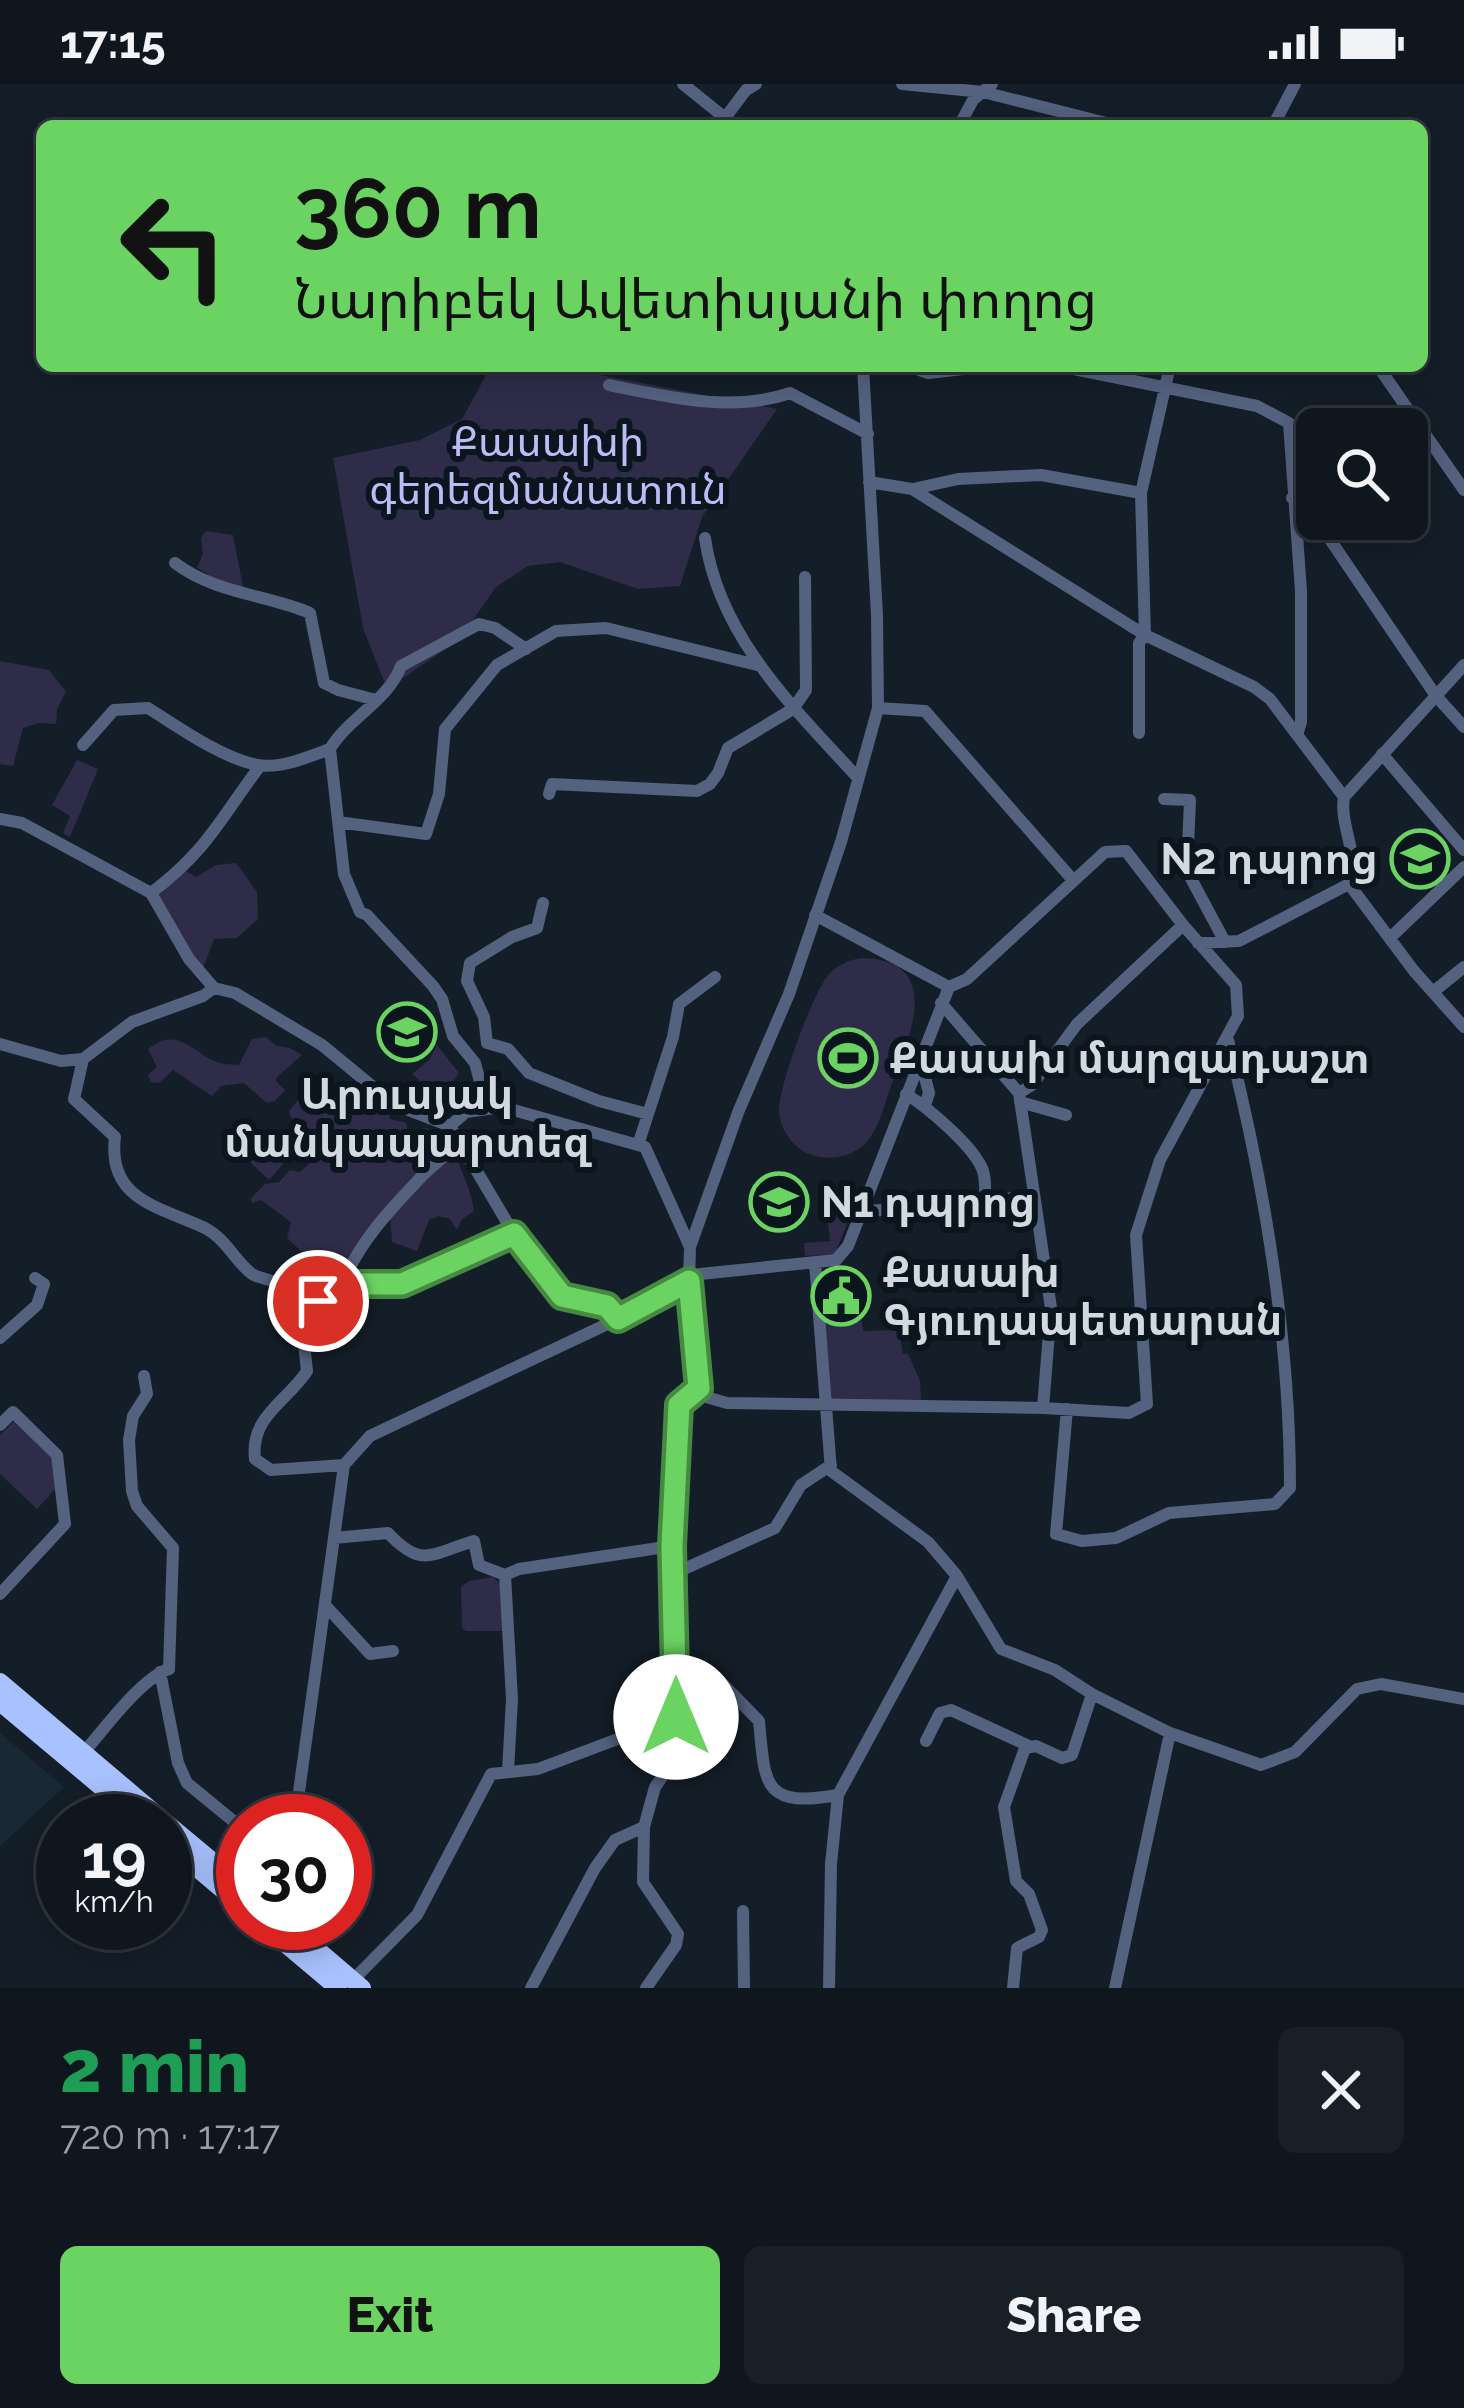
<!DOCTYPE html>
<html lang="en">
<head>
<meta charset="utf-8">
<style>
  :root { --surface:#0f161e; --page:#181f27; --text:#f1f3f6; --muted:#9b9fa4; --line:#2f353c; --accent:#6bd362 }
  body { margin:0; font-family:Raleway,"Noto Sans Armenian",sans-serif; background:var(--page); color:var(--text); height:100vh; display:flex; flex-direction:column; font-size:45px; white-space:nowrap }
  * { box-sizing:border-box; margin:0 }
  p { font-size:39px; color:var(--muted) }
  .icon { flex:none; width:66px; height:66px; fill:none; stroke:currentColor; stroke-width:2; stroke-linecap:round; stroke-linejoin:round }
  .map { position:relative; height:1904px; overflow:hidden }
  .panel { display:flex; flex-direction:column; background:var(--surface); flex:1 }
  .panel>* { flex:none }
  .top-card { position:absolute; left:36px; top:36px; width:1392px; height:252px; border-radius:18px; box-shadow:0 6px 30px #0003,0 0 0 3px var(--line); background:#6bd362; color:#111; overflow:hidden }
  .buttons { position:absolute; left:1296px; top:324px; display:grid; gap:24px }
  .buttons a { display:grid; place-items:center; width:132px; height:132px; border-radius:18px; background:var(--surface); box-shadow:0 6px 30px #0003,0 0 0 3px var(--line); font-size:60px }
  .speed { position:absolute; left:36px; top:1710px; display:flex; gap:24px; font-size:60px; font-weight:700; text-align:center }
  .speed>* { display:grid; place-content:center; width:156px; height:156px; border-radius:50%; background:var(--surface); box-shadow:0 6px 30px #0003,0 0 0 3px var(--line); line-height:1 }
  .speed small { font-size:30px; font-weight:400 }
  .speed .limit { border:18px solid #d22; background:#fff; color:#111 }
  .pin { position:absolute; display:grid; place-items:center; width:102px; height:102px; color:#fff; margin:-51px; border:6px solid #fff; border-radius:50%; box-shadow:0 3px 12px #0007 }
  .me { position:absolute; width:132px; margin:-66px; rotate:0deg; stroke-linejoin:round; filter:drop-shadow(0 0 9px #0008) }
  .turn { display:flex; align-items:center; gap:42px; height:252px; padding:0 60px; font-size:54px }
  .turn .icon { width:156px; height:156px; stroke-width:2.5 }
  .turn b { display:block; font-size:84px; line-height:102px }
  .round { display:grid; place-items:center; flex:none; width:126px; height:126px; border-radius:18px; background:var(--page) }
  .headline { display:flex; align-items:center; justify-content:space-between; height:204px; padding:0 60px }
  h1 { font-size:72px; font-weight:800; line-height:90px; color:#1e9e55 }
  .cta { display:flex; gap:24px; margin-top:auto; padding:24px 60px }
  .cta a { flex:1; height:138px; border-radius:18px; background:var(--accent); color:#111; font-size:48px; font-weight:800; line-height:138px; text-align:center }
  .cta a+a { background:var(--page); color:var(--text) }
  .status { display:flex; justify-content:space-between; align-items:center; height:84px; padding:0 60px; background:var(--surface); direction:ltr }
  .status svg { height:33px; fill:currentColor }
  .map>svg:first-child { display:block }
  .built { fill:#182835 }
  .green { fill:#2e2c48 }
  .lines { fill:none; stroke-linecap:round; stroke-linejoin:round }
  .minor { stroke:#54617f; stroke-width:12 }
  .highway { stroke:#a8c2ff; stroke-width:18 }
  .route-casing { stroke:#468940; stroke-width:30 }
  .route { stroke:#6bd362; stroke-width:21 }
  .labels { text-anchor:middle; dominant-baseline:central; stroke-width:12; stroke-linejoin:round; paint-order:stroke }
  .park-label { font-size:42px; fill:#bdbaf5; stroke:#0b151e }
  .poi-label { font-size:42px; font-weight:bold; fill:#d2d9e0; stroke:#0b151e; text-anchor:start }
</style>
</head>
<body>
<div class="status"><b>17:15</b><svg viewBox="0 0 49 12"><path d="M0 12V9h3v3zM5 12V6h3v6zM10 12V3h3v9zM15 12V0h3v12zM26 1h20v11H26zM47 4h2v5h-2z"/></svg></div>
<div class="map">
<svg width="1464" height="1904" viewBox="0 0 1464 1904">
  <rect width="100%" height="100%" fill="#141e28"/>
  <path class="built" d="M0,1649L64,1703L0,1762Z"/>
  <path class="green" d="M491,282H553L777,325L702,433L680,502L638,505L560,478L528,482L496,503L459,556L387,605L363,544L333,374L420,356L462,335Z
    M206,447L233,451L244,508L208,495V490L197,484L203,470L201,454Z
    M0,577L49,586L66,608L57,625L56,640L39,639L23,644L13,682L0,680Z
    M77,676L98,685L70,753L63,749L70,732L52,721Z
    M236,779L257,808L258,835L237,854L214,855L203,884L198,882L159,811L186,787L196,793L216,781Z
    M861,874C947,875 908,957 891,1002C884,1021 879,1047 864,1061C850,1073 829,1077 812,1071C794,1065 781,1047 779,1029C777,1006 813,908 829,890C838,881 849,876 861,874Z
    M266,953L277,962L290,964L302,971L277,993L276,997L285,1006L275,1017L267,1019L244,999L221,1002L212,1012L173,986L159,999L151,998L148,991L157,983L148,965C178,940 194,971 220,979C226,981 233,980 239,981L252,955Z
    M437,961L459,989L450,1002H426L412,990L429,976Z
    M317,1000L337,1014L364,1008L375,1020H387L390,1035L406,1039L409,1051L424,1044L450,1049C454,1078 470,1097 474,1127L462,1135L457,1146L450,1135L438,1132L429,1136L417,1167L392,1158L390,1133L337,1200L303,1218L299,1206L313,1192L306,1181L313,1168L301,1167L287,1154L291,1138L261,1116L252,1119L251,1114L265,1100L279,1098L290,1086L300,1088L317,1072V1058L292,1036L289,1027L306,1006Z
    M269,1053L293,1069L269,1096L246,1074Z
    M861,1105L835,1170L805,1172L804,1159L830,1157L825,1108Z
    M861,1232L863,1247L899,1246L903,1270H908L920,1297L921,1317L829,1322L824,1235Z
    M15,1336L55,1377L58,1402L37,1425L0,1390V1351Z
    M493,1493L503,1503L505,1547H466L462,1544L461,1503L469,1497Z"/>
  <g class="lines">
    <path class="minor" d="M683,0L735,42
      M902,0L983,8L1118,42
      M725,34L746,6L756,0
      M959,42L973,16L992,0
      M1273,42L1295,0
      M909,282L928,289L990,282
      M1059,282L1257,322L1289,339L1301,507V638L1297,651
      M1382,288L1464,406
      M609,301C668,313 732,329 790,309L868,350
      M869,398L912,405L1145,551L1254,603L1270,615L1344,713
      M913,405L958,395L1041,391L1141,409
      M1292,414L1304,417L1436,612L1464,643
      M705,454C719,553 794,624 858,694
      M175,479C216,510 265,510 310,529L324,599L338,606L376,616
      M878,624L925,627L1072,795
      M1139,649V559L1145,551L1141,409L1170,282
      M83,661L114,626L148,624C180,644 220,673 257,681C281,685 308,673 330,665C349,633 388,617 401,582L479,540L495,544L526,565
      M330,665L344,790L360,828L367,831L433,902L442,915L453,952L475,979L482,1005L503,1023
      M1382,670L1464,766
      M549,710L552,700L697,707L710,700L718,689L728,664L793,625L806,606L805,493
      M1164,715L1190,716L1187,787L1225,858
      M0,735L22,739L151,809
      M338,738L426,750L439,710L445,645L497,581L556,547L606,544L757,581
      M1349,800C1361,773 1339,742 1344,713L1464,581
      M1349,800L1414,887L1464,943
      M543,819L537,844L512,853L470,879L467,897L484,933L487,959L508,965L529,989L599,1017L648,1030
      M815,831L949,903
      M1390,854L1464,783
      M1198,859L1239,857L1349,800
      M214,904L203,912L132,938L83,975L74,1015L115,1053C107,1117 161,1123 205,1144C226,1155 235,1177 252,1190C260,1195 271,1195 279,1200C288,1206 294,1221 301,1231
      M214,904L189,875L151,809C207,767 220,735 260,682
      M214,904L235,909L322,961L395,1021L450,1042
      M1433,908L1464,883
      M941,919L1019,1009
      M0,960L61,977L83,975
      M920,974L929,1009L925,1021
      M1019,1009L1051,1224L1043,1324
      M1019,1009L1032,1001L1077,940L1183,841
      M906,1010C927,1023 975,1063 983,1087C986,1096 985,1107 985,1116
      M1020,1018L1066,1031
      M450,1042L466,1028L503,1023L645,1063L690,1163
      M450,1042L514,1150L562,1212L607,1222L618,1235
      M638,1061L673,953L679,920L715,893
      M859,1128L1034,1112
      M815,1179L831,1387L928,1458L957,1492L1001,1565L1055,1586L1092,1610L1170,1649L1261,1681L1295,1668L1357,1605L1381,1600L1464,1615
      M342,1200C361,1155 391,1125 424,1090C436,1078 450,1070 458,1055
      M0,1254L37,1221L44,1200L35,1194
      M699,1304L689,1197L690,1163L739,1026L789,910L841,758L878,624L877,531L863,282
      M1067,1325L1056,1450L1082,1457L1116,1454L1169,1429L1275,1420L1290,1404C1290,1255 1265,1102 1228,956
      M0,1341L13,1328L57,1371L65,1440L0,1510
      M344,1381L271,1386L255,1375C250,1332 287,1318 307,1287L301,1231L342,1200H402L514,1150
      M334,1454L388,1449C422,1485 430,1470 474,1457L479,1481L505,1491L519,1485L672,1462
      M673,1490L775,1444L801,1401L831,1381
      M505,1491L512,1615L508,1687
      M325,1521L370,1570L393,1567
      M160,1588L178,1679L187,1699L243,1745
      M676,1596L714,1591L759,1637C765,1702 763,1724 838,1711
      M926,1657L940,1629L951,1626L1029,1662
      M83,1669C105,1645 140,1595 169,1585L173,1464L137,1422L132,1407L129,1356L133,1332L147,1310L144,1292
      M295,1737L344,1381L370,1352L618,1235L700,1190L836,1176L848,1162L949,903L967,895L1105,768L1126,767L1183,841L1236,901L1238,932L1160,1076L1136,1151L1147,1320L1129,1329L1043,1324L727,1319L706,1313L699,1304
      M644,1743L643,1798L678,1850L676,1861L646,1904
      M743,1827L744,1904
      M353,1896L417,1831L491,1690L538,1685L676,1633L672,1462L679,1321L699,1304
      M531,1904L595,1784L615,1756L644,1743L655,1703L675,1675L676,1633
      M829,1904L831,1780L838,1711L957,1492
      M1013,1904L1017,1864L1039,1853L1042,1846L1029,1810L1016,1797L1004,1723L1025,1664L1036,1662L1062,1674L1072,1671L1092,1610
      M1115,1904L1170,1649"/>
    <path class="highway" d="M0,1598L164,1737
      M0,1618L142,1737
      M165,1738L243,1803
      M165,1757L243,1823
      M261,1839L338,1904
      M286,1839L362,1904"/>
  </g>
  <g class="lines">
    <g class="route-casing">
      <path id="route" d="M318,1217L342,1200H402L514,1150L562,1212L607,1222L618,1235L689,1197L699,1304L679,1321L672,1462L676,1633"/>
    </g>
    <use href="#route" class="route"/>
  </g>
  <defs>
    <g id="school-ring" transform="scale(3)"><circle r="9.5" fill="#0b151e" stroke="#6bd362" stroke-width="1.5"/><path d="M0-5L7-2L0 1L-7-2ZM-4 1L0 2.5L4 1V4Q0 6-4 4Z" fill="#6bd362"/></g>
    <g id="stadium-ring" transform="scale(3)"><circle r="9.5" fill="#0b151e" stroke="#6bd362" stroke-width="1.5"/><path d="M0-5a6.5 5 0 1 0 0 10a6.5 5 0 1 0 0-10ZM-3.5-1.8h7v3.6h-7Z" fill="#6bd362"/></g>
    <g id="civic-ring" transform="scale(3)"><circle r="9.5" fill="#0b151e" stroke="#6bd362" stroke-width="1.5"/><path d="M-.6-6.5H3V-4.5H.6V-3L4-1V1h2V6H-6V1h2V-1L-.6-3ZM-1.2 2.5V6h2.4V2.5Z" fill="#6bd362"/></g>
  </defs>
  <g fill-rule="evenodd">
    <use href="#school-ring" x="1420" y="775"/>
    <use href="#school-ring" x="407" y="948"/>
    <use href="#stadium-ring" x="848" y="974"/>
    <use href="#school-ring" x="779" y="1118"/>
    <use href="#civic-ring" x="841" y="1212"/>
  </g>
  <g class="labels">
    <g class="park-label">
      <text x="548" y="357">Քասախի<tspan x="548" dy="48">գերեզմանատուն</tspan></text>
    </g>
    <g class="poi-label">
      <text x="1378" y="775" text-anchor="end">N2 դպրոց</text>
      <text x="890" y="974">Քասախ մարզադաշտ</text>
      <text x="407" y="1010" text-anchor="middle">Արուսյակ<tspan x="407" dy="48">մանկապարտեզ</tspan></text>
      <text x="821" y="1118">N1 դպրոց</text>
      <text x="883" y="1188">Քասախ<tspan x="883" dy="48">Գյուղապետարան</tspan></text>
    </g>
  </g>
</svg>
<div class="buttons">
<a><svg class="icon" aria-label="search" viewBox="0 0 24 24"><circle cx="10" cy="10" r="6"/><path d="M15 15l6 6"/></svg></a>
</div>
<div class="speed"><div>19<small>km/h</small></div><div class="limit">30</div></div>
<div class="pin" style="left:318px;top:1217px;background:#d93025"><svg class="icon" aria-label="arrive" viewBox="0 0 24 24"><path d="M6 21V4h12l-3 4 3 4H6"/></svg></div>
<svg class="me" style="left:676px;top:1633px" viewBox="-20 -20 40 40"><circle r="19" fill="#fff"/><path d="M0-13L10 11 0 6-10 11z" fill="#6bd362"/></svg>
<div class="top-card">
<div class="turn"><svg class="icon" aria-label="left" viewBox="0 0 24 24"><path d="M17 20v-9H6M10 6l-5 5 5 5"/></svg><div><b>360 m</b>Նարիբեկ Ավետիսյանի փողոց</div></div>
</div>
</div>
<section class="panel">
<div class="headline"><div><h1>2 min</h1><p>720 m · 17:17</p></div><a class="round"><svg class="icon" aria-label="close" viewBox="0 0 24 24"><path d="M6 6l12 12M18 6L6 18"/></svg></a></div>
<div class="cta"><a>Exit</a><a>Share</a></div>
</section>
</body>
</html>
